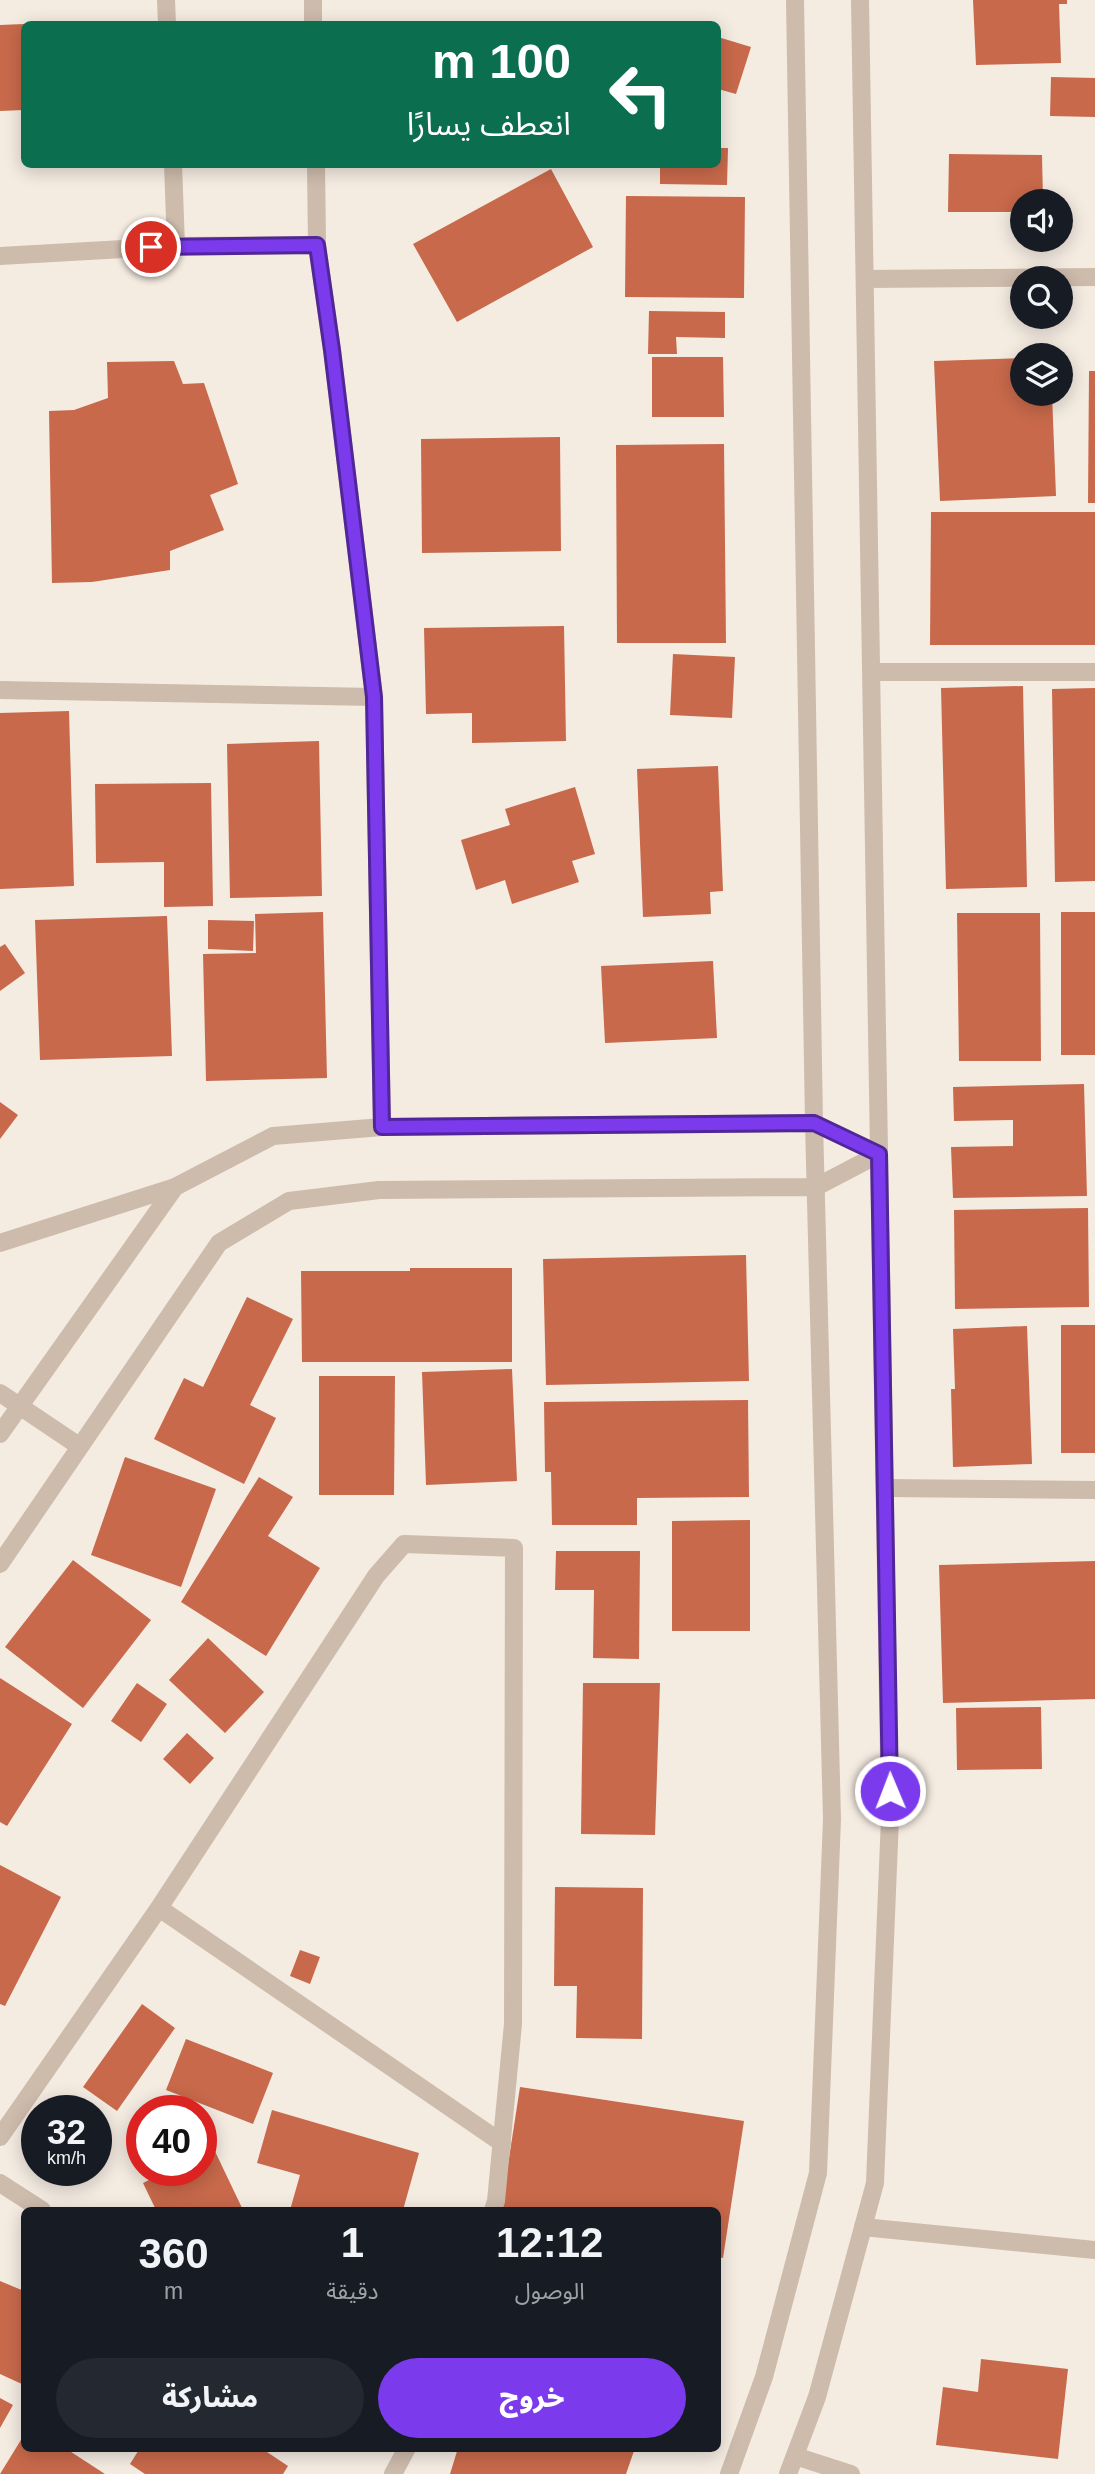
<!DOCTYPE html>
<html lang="ar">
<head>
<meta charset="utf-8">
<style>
  :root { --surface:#171b24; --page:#242831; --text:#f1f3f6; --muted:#9ea1a6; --accent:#7c3aed }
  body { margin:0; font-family:Helvetica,"Noto Sans Arabic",sans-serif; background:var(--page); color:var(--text); direction:rtl; height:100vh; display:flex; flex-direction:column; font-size:26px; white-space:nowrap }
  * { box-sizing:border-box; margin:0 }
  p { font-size:23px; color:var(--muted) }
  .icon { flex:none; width:38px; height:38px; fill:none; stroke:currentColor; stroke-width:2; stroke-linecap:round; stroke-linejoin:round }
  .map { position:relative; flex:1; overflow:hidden; direction:ltr }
  .drawer { position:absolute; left:21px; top:2207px; width:700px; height:245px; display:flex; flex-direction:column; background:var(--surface); border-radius:10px; box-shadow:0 4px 18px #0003; direction:rtl }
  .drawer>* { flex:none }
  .top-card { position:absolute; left:21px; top:21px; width:700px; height:147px; border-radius:10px; box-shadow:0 4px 18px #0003; direction:rtl; background:#0b6e4f; color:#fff; overflow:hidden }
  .controls { position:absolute; left:1010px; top:189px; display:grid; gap:14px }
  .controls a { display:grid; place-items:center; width:63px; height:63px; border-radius:50%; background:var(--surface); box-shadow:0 4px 18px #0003; font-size:35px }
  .speed { position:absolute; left:21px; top:2095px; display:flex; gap:14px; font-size:35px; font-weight:700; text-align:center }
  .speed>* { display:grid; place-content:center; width:91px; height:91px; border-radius:50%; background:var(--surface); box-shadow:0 4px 18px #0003; line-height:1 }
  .speed small { font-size:18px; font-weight:400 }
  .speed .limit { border:10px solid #d22; background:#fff; color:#111 }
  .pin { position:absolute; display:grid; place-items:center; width:60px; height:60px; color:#fff; margin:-30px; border:4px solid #fff; border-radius:50%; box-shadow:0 2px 7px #0007 }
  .me { position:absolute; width:77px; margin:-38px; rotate:359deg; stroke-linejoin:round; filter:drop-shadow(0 0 5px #0008) }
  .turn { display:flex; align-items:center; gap:24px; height:147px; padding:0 35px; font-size:32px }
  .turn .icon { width:91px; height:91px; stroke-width:2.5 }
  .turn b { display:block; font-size:49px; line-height:60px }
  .eta { display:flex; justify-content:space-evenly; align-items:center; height:119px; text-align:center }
  .eta b { font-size:42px; font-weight:800; line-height:49px }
  .cta { display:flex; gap:14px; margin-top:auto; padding:14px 35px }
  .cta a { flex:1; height:80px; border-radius:42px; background:var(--accent); color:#fff; font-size:28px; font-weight:800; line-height:80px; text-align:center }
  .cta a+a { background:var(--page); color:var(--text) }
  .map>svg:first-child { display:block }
  .building { fill:#c8694b }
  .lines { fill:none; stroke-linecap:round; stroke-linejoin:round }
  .service { stroke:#cdbbac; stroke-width:18 }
  .minor { stroke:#cdbbac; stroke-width:18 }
  .tertiary { stroke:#cdbbac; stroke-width:18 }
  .route-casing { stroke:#51269a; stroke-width:18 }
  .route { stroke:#7c3aed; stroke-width:12 }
</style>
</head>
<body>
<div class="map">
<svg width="1095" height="2474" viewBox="0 0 1095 2474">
  <rect width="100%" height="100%" fill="#f4ebe1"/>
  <path class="building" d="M973,0H1067V4H1059L1061,63L976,65Z
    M24,24V110L0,111V25Z
    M718,37L751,47L736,94L718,89Z
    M1051,77L1095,78V117L1050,116Z
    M718,148H728L727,185L660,184V164H718Z
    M949,154L1042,155L1043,201H1022V212H948Z
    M551,169L593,247L457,322L413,244Z
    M626,196L745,197L744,298L625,297Z
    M649,311L725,312V338L676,337L677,354H648Z
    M652,357H723L724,417H652Z
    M1022,358V394H1052L1056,496L940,501L934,361Z
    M174,361L183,384L204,383L238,484L210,495L224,530L170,551V570L92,582L52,583L49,411L74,410L108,398L107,362Z
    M1089,371H1095V503H1088Z
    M560,437L561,551L422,553L421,439Z
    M724,444L726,643H617L616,445Z
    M931,512H1095V645H930Z
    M564,626L566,741L472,743V713L426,714L424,628Z
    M673,654L735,657L732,718L670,715Z
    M1023,686L1027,887L946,889L941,688Z
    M1095,688V881L1055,882L1052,689Z
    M69,711L74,886L0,889V713Z
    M319,741L322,896L230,898L227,744Z
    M718,766L723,891L710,892L711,914L643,917L637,769Z
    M211,783L213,906L164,907V862L96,863L95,784Z
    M575,787L595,854L572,861L579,882L512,904L505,880L476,890L461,840L510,825L505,809Z
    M323,912L327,1078L206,1081L203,954L256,953L255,914Z
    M1061,912H1095V1055H1061Z
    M957,913H1040L1041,1061H959Z
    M167,916L172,1056L40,1060L35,920Z
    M208,920L254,921L253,951L208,949Z
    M5,944L25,973L0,991V947Z
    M713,961L717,1038L605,1043L601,966Z
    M1084,1084L1087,1196L953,1198L951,1147L1013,1146V1120L954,1121L953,1087Z
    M0,1102L18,1115L0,1139Z
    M1088,1208L1089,1307L955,1309L954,1210Z
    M746,1255L749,1381L546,1385L543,1259Z
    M410,1268H512V1362H302L301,1271H410Z
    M247,1297L293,1319L250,1405L276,1418L244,1484L154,1439L184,1378L203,1387Z
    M1061,1325H1095V1453H1061Z
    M1027,1326L1032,1464L953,1467L951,1389H955L953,1329Z
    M512,1369L517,1481L426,1485L422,1372Z
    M319,1376H395L394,1495H319Z
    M748,1400L749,1497L637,1498V1525H552L551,1472H545L544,1402Z
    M125,1457L216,1489L181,1587L91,1555Z
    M259,1477L293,1497L268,1536L320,1568L266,1656L181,1602Z
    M750,1520V1631H672V1521Z
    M556,1551H640L639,1659L593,1658L594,1590H555Z
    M73,1560L151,1620L83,1708L5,1647Z
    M1095,1561V1699L943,1703L939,1565Z
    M208,1638L264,1692L225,1733L169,1680Z
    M0,1678L72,1724L7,1826L0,1822Z
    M137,1683L167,1704L141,1742L111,1721Z
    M583,1683H660L655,1835L581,1834Z
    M1041,1707L1042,1769L957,1770L956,1708Z
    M187,1733L214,1758L190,1784L163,1759Z
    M0,1865L61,1897L5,2006L0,2004Z
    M555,1887L643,1888L642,2039L576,2038L577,1986H554Z
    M300,1950L320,1957L310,1984L290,1976Z
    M142,2004L175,2028L117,2111L83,2087Z
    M186,2039L273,2073L253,2124L166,2090Z
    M520,2087L744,2121L723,2258L718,2257V2210H501Z
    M272,2110L419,2153L403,2210H290L300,2175L257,2163Z
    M201,2122L243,2210H156L143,2183L151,2179L147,2170H201Z
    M142,2138V2160L133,2142Z
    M0,2281L24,2291V2385L0,2374Z
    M981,2359L1068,2369L1058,2459L936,2445L943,2387L978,2392Z
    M0,2398L13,2405L0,2428Z
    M24,2435V2448H65L105,2474H0Z
    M140,2448H261L288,2466L283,2474H145L130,2464Z
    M458,2448H635L626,2474H450Z"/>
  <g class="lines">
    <path class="service" d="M313,0V24
      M316,164L317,245"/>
    <path class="minor" d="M166,0L167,24
      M173,164L176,246
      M0,256L176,246L317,245L332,350L374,697L382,1127
      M865,279L1095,277
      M872,672H1095
      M0,690L374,697
      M0,1243L175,1187
      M0,1393L79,1446
      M885,1488L1095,1490
      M159,1908L502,2143
      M0,2137L159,1908L376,1576L404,1544L514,1548L513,2024L496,2201L493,2210
      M0,2183L42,2210
      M863,2227L1095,2250
      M795,2456L851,2474
      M393,2474L407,2448"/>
    <path class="tertiary" d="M0,1434L175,1187L273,1136L382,1127L814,1123L879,1154
      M0,1564L219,1243L289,1201L379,1190L816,1187L879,1154
      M729,2474L764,2377L818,2173L832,1819L814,1123L795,0
      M788,2474L817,2397L875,2183L890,1818L860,0"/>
  </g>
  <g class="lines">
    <g class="route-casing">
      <path id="route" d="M151,247L317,245L332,350L374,697L382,1127L814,1123L879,1154L890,1791"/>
    </g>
    <use href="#route" class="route"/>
  </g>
</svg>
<div class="controls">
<a><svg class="icon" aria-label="sound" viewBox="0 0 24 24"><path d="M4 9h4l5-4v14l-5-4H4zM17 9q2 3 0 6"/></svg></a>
<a><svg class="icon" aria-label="search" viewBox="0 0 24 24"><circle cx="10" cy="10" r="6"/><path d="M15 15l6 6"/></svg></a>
<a><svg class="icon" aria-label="layers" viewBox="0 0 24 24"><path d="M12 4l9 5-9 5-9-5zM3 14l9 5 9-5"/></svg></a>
</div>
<div class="speed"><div>32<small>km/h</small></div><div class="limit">40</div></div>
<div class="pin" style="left:151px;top:247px;background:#d93025"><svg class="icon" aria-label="arrive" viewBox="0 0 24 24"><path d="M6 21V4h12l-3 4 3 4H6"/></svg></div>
<svg class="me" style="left:890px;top:1791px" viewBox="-20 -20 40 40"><circle r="17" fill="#7c3aed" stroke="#fff" stroke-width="3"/><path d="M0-11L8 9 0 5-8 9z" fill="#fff"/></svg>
<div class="top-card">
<div class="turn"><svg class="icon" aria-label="left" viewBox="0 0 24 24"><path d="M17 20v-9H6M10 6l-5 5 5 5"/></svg><div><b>100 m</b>انعطف يسارًا</div></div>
</div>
<section class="drawer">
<div class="eta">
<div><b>12:12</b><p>الوصول</p></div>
<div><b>1</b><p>دقيقة</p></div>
<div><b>360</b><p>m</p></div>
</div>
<div class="cta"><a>خروج</a><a>مشاركة</a></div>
</section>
</div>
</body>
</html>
